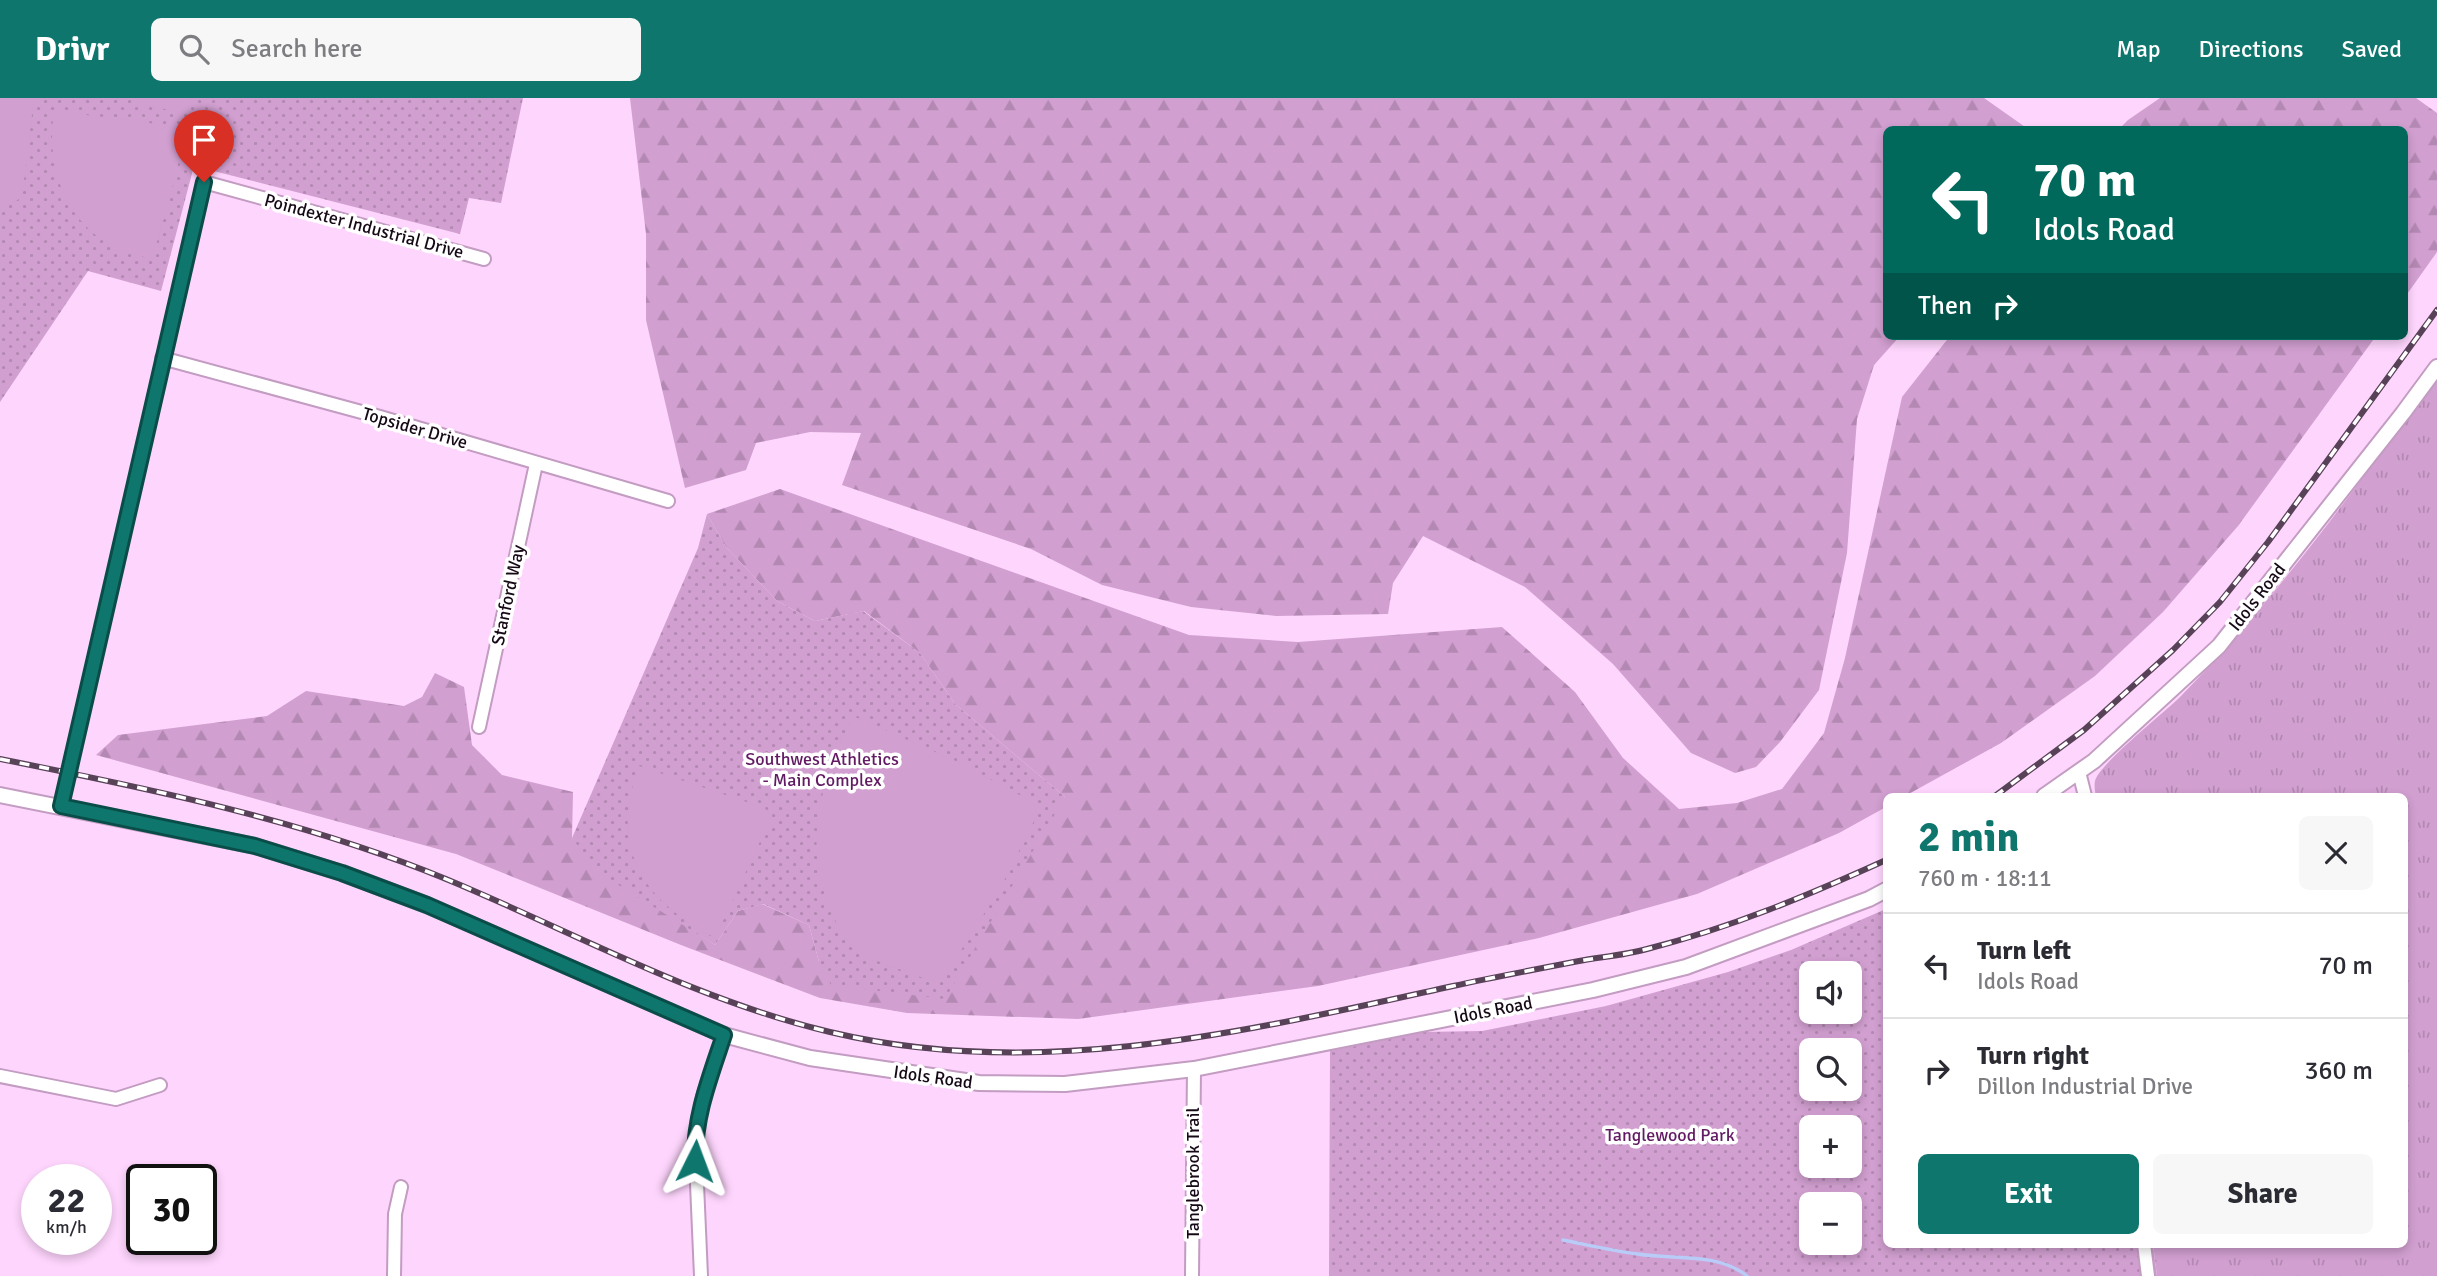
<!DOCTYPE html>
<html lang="en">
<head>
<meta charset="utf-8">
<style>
  :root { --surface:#fff; --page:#f7f7f7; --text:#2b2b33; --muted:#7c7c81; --line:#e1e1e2; --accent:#0f766e }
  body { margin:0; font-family:Signika,sans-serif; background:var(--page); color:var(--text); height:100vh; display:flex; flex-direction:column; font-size:26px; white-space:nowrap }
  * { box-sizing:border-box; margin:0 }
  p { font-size:23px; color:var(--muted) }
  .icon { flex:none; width:38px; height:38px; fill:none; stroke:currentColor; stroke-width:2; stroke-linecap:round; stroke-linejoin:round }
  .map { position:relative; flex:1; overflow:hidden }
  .drawer { position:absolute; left:1883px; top:695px; width:525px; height:455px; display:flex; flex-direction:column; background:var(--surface); border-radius:10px; box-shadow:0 4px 10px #0003 }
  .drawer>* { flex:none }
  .banner { position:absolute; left:1883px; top:28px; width:525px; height:214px; border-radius:10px; box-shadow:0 4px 10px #0003; background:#00695c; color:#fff; overflow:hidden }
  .buttons { position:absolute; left:1799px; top:863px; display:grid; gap:14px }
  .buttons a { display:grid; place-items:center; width:63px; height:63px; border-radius:10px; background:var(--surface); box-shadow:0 4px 10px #0003; font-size:35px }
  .speed { position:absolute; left:21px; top:1066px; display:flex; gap:14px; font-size:35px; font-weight:700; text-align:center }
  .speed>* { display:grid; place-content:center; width:91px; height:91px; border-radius:50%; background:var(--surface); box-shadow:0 4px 10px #0003; line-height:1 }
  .speed small { font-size:18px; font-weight:400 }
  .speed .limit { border:4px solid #111; border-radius:10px; background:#fff; color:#111 }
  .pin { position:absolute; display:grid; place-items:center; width:60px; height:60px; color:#fff; margin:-72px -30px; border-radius:50% 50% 50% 0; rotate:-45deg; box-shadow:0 0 7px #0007 }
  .pin .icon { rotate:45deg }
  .me { position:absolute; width:77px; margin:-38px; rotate:3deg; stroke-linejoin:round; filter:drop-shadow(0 0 5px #0008) }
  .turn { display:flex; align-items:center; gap:24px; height:147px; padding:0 35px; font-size:32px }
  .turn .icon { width:91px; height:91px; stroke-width:2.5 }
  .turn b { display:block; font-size:49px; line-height:60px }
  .then { display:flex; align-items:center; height:66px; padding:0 35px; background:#0003; gap:14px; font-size:26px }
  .round { display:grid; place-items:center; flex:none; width:74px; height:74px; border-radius:10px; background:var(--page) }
  .overview { display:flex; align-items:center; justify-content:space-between; height:119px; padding:0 35px }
  h1 { font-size:42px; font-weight:800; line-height:52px; color:var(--accent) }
  .cta { display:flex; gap:14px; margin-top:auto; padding:14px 35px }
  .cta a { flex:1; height:80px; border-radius:10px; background:var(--accent); color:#fff; font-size:28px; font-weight:800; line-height:80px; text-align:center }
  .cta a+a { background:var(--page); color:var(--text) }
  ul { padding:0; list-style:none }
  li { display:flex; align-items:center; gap:21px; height:105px; padding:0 35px; border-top:2px solid var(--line) }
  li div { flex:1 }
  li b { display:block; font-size:26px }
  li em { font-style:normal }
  header { display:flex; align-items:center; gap:42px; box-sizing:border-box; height:98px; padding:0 35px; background:var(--accent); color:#fff }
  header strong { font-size:33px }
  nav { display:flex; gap:38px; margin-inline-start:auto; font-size:24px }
  .search { width:490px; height:63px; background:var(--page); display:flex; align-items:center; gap:18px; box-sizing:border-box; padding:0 24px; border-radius:10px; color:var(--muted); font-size:26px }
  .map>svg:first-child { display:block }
  .grass { fill:url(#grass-tufts) }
  .forest { fill:url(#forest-firs) }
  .park { fill:url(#park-dots); fill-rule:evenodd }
  .pitch { fill:#d19fd0 }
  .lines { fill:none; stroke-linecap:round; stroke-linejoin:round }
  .stream { stroke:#b9cbf7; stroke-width:3.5 }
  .minor-casing { stroke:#c39cc2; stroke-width:16 }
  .tertiary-casing { stroke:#c39cc2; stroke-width:18 }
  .minor { stroke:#fff; stroke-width:12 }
  .tertiary { stroke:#fff; stroke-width:14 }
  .rail-casing { stroke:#574257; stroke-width:6 }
  .rail { stroke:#fff; stroke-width:3.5; stroke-dasharray:10; stroke-linecap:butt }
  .route-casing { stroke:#0a4d48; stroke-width:18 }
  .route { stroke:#0f766e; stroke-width:12 }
  .labels { text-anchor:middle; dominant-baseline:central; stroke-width:7; stroke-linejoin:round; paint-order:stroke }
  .street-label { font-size:18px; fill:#160916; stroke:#fff }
  .park-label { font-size:18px; fill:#621a63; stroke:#fff }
</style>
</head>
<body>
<header>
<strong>Drivr</strong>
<div class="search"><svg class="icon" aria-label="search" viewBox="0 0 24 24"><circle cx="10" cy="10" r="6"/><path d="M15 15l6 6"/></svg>Search here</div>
<nav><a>Map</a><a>Directions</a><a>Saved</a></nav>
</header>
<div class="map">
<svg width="2437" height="1178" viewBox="0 0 2437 1178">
  <defs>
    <pattern id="grass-tufts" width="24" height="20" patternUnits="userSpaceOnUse" patternTransform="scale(1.75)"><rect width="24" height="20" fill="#d19fd0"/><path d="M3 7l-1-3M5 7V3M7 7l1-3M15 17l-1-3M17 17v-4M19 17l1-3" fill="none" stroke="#b388b2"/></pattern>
    <pattern id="forest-firs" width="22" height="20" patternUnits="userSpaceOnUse" patternTransform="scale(1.75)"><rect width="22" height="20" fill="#d19fd0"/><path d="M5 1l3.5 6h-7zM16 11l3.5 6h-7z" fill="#b388b2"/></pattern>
    <pattern id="park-dots" width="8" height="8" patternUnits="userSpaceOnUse" patternTransform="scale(1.75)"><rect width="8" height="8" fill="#d19fd0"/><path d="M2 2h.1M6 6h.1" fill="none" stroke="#b388b2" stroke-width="1.8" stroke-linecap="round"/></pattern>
  </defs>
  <rect width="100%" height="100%" fill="#fed5fd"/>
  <path class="grass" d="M2437,279V1178H2157L2153,1146H2404V698H2096C2095,694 2094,687 2095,683C2099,666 2164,615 2181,598C2277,500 2356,389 2437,279Z"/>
  <path class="forest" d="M630,0H1984L2028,31L1886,32V238H1900L1874,267L1857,321L1847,455L1819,592L1780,644L1756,669L1735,675L1691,655L1613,566L1525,489L1423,438L1393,485L1388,516L1276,518L1191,509L1102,487L1031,451L842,387L861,335L810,334L756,345L746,372L685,390L646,222V136Z
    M2160,0H2416L2437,15V154L2405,199L2404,32L2119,31L2128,22Z
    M1950,238H2376L2238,428L2163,514L2095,578L2001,645L1905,698H1886V709L1839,735L1697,796L1539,840L1318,888L1078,921L907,915L820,900L681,847L456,756L96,657L118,637L267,618L306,593L404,608L422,599L435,575L464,589L472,647L502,677L573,694L572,740L669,817L715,847L738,813L762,806L809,827L819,864L1065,699L955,606L920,555L864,513L815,523L777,503L726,449L707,416L780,391L1189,537L1298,544L1502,529L1575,594L1623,660L1679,711L1737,705L1782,691L1824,635L1845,560L1902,299Z"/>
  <path class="park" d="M0,0H523L501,105L469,100L460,136L194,68L161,193L88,173L0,304Z
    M707,416L726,449L777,503L815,523L863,513L920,555L955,606L1065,699L945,901L831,887L819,864L809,827L763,806L738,813L715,847L596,773L572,740L698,450Z
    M1886,811V1146H2153L2157,1178H1329L1330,953L1423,934L1482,933L1606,908L1728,874L1791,852ZM1811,875H1850V914H1811ZM1811,952H1850V990H1811ZM1811,1029H1850V1068H1811ZM1811,1106H1850V1144H1811Z"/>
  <path class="pitch" d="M0,0H34L22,99L10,107L0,105Z
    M124,0H192L191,6L182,14L147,8Z
    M54,13L145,24L178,31L184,42L170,99L152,161C137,157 123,154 110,147C62,119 46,65 54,13Z
    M853,618L958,664L1033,704L1037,717L1001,789L943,881L931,883C915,876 868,862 857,852C843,841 835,823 829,807C802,743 823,677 853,618Z
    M639,668L765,710L771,720L715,840C660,811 620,773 629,705C631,692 635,680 639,668Z"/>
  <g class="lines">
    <path class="stream" d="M1563,1142C1588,1147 1613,1153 1638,1156C1674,1162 1717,1154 1747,1178"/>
    <g class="minor-casing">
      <path id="minor" d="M162,260L380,319L668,403
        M479,629L536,366
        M2079,674L2085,698
        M61,708L204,84L484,161
        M0,978L116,1001L160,987
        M2144,1146L2148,1178
        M394,1178L395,1116L401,1089
        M701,1178L695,1040L704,995L724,937
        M1192,1178L1194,971"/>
    </g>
    <g class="tertiary-casing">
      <path id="tertiary" d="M0,697L255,748L342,775L427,807L724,937L810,960L979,985L1065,986L1194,971L1593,892L1686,869L1869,801L1886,792
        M2044,698L2094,663L2219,548L2403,315L2437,269"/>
    </g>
    <use href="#minor" class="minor"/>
    <use href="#tertiary" class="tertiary"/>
    <g class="rail-casing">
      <path id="rail" d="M0,661C151,691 303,722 446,781C574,834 695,902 830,934C1040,984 1248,933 1453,888C1495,879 1537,871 1579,863C1601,859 1625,857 1647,851C1730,830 1809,797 1886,762
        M1995,698L2084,632L2173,552L2220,504L2268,444L2437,212"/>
    </g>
    <use href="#rail" class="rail"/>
  </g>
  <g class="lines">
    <g class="route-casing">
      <path id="route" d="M204,84L61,708L255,748L342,775L427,807L724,937C710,979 694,1019 695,1063"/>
    </g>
    <use href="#route" class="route"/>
  </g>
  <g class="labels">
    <g class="street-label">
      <text transform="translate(364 128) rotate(15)">Poindexter Industrial Drive</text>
      <text transform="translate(415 330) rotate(16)">Topsider Drive</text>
      <text transform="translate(508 497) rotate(-78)">Stanford Way</text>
      <text transform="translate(2257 499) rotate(-52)">Idols Road</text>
      <text transform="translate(1493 912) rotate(-11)">Idols Road</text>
      <text transform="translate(933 979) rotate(8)">Idols Road</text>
      <text transform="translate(1193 1075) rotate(-90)">Tanglebrook Trail</text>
    </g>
    <g class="park-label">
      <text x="822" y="661">Southwest Athletics<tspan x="822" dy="21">- Main Complex</tspan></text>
      <text x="1670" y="1037">Tanglewood Park</text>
    </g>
  </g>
</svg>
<div class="buttons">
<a><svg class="icon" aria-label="sound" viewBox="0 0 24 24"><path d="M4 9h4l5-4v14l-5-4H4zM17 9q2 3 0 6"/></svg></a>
<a><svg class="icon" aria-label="search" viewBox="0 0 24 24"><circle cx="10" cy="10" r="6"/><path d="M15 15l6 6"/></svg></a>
<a>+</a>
<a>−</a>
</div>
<div class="speed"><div>22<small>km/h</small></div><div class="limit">30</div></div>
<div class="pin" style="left:204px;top:84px;background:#d93025"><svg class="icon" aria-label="arrive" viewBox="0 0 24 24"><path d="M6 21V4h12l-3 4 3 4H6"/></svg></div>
<svg class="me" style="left:695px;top:1063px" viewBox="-20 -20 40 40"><path d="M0-17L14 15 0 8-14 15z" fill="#0f766e" stroke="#fff" stroke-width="4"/></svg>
<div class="banner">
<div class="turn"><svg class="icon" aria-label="left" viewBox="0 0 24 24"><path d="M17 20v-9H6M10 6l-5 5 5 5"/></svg><div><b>70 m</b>Idols Road</div></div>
<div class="then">Then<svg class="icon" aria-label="right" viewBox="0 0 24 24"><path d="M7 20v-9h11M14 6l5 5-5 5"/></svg></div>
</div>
<section class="drawer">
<div class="overview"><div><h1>2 min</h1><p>760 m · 18:11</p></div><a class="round"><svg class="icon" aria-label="close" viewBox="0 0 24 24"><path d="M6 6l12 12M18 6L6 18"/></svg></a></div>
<ul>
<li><svg class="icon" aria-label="left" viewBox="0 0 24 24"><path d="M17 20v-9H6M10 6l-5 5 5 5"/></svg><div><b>Turn left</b><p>Idols Road</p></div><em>70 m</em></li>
<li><svg class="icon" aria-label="right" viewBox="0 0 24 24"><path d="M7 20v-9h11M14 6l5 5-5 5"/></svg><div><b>Turn right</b><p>Dillon Industrial Drive</p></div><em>360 m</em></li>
</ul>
<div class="cta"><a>Exit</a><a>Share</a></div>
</section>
</div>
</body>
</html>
